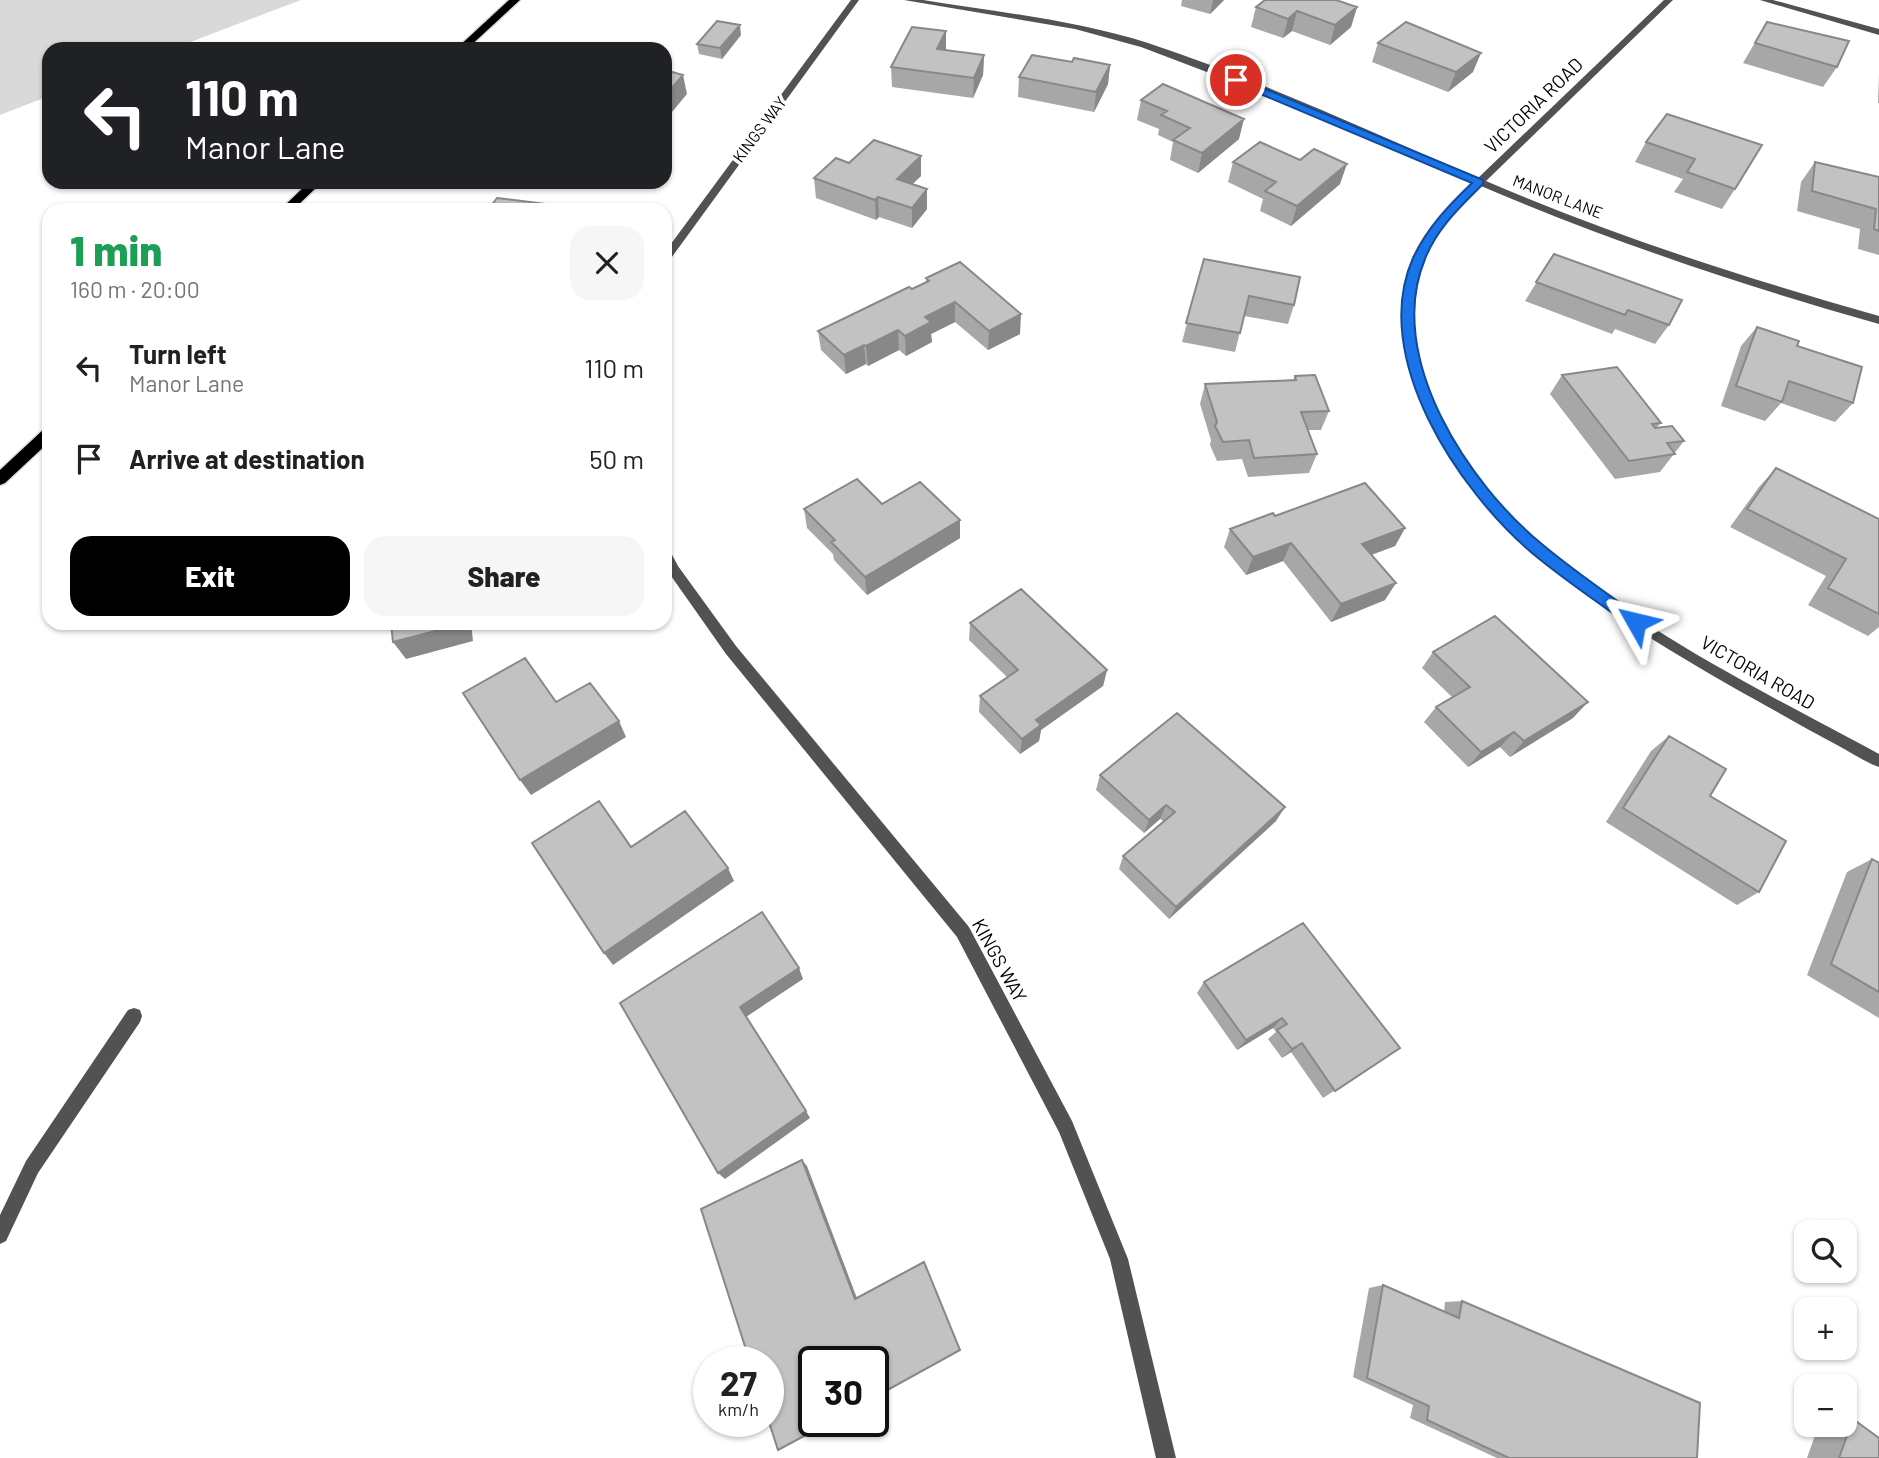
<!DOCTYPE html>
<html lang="en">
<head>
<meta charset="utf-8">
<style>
  :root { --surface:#fff; --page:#f6f6f6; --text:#202124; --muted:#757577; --accent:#000 }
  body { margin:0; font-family:Barlow,sans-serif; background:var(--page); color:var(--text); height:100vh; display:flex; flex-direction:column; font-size:26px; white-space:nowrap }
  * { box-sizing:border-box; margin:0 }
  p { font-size:23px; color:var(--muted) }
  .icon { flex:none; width:38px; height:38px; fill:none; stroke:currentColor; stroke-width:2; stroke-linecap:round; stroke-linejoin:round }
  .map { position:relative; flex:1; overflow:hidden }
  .drawer { position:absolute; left:42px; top:203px; width:630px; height:427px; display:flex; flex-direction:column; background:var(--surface); border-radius:21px; box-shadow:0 2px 5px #0004 }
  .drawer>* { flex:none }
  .guide { position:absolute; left:42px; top:42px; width:630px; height:147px; border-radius:21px; box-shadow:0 2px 5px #0004; background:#202124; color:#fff; overflow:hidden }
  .tools { position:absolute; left:1794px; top:1220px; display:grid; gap:14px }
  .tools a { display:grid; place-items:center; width:63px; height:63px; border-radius:14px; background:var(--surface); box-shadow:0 2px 5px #0004; font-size:35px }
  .speed { position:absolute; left:693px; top:1346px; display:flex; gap:14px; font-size:35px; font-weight:700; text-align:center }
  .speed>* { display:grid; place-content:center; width:91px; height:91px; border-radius:50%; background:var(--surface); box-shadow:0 2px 5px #0004; line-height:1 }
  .speed small { font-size:18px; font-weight:400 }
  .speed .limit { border:4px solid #111; border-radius:10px; background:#fff; color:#111 }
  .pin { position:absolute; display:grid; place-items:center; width:60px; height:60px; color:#fff; margin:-30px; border:4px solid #fff; border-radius:50%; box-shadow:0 2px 7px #0007 }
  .me { position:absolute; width:77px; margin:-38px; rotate:307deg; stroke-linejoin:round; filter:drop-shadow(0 0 5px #0008) }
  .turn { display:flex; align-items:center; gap:24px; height:147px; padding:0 28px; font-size:32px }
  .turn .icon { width:91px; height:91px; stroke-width:2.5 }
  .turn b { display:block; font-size:49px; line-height:60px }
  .round { display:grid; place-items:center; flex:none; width:74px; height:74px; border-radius:21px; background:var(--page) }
  .head { display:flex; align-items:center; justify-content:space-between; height:119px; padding:0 28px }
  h1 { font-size:42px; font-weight:800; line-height:52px; color:#1e9e55 }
  .action { display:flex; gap:14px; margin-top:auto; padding:14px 28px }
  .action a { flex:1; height:80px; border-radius:21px; background:var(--accent); color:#fff; font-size:28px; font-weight:800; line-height:80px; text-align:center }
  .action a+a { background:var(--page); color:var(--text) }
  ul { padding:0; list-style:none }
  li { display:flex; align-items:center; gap:21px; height:91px; padding:0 28px }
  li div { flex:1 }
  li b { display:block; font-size:26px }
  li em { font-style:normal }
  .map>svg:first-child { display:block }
  .green { fill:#d9d9d9 }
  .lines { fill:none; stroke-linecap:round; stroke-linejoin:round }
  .primary-casing { stroke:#dbdbdb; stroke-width:3 }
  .service { fill:#525252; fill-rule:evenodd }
  .minor { fill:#525252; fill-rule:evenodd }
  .primary { fill:#000; fill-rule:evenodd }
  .wall { fill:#a7a7a7 }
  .shaded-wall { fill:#888 }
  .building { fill:#c2c2c2; stroke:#888; stroke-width:2 }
  .route { fill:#1a73e8; stroke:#114b97; stroke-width:2 }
  .labels { text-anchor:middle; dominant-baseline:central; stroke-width:7; stroke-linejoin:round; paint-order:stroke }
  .far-street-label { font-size:16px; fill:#000; stroke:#fff }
  .street-label { font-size:19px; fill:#000; stroke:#fff }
</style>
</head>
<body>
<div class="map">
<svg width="1879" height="1458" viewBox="0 0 1879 1458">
  <rect width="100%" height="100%" fill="#fff"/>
  <path class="green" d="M0,0H301L172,49H49V96L0,115Z"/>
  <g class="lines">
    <g class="primary-casing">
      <path id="primary" d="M509,0H520L467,49H456Z
        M309,182H322L293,210H280Z
        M49,428V442L5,483L0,485V470L44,429Z"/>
    </g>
    <path class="service" d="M134,1008L140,1010L142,1016L140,1022L38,1173L6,1241L0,1244V1215L26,1161L128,1010Z"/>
    <path class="minor" d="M851,0H859L669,261L665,262V252Z
      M904,0H923C998,12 1075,20 1148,43C1260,80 1369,131 1478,178L1664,0H1673L1486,181C1613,236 1746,278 1879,316V324C1744,286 1610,241 1481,186C1470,197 1456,207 1447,219C1410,269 1407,328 1427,385C1489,563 1723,669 1879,754V767C1864,762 1851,752 1837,745C1809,730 1781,714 1754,699C1677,656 1601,610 1533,553C1463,494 1380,374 1408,277C1420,237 1444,211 1473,183L1278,99L1141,47L1075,29Z
      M1760,0H1773L1879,29V35Z
      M665,547L669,549L678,566L736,646L969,927L1072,1121L1128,1259L1176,1458H1156L1110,1259L1059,1132L957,937L726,654L669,573L665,565Z"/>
    <use href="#primary" class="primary"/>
  </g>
  <path class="wall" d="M1181,0H1224L1210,14L1181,6L1182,0Z
    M1256,7H1357L1351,27L1330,45L1292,31L1283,38L1251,27Z
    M1767,22L1837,67L1823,87L1743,63Z
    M741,35L722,59L699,54L697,44Z
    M1378,43L1473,72L1448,92L1372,62Z
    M984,55L983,75L973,98L892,87L891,67Z
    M1072,62L1110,65L1108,84L1094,112L1018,97L1019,77Z
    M1879,74V103H1878Z
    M1141,100L1239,139L1198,173L1170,160L1173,142L1158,135L1159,129L1137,120Z
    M1667,114L1735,189L1722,209L1674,192L1683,179L1635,162L1646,142Z
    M921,156V176L912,184L927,209L912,228L879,217L876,220L816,198L814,178L849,163Z
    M1233,162L1340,184L1291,226L1260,211L1263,199L1228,182Z
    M1815,162L1879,177V255L1858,249L1860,229L1797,211L1801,182Z
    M1554,254L1669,325L1655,344L1615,329L1612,334L1525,301Z
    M1204,259L1294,305L1288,324L1244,316L1235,352L1182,342Z
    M926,278L1020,334L988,350L955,322L931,334L932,342L906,356L899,350L868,366L866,364L846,374L821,350L818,331L912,289L926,282Z
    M1757,327L1797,346L1853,403L1835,422L1781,403L1765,421L1721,406L1741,346Z
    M1562,375L1661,423L1656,428L1684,441L1660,472L1615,479L1550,394Z
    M1295,376L1329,411L1321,430H1308L1317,454L1309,473L1248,477L1242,459L1217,461L1210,445L1211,440L1200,404L1205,384L1293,380Z
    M1776,468L1879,519V627L1868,636L1808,605L1826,576L1730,527L1759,487Z
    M882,504L960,538L867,595L834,560L833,554L807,528L804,509Z
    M1275,516L1405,528L1395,546L1371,555L1385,600L1331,622L1283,561L1246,575L1224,547L1230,529Z
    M970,623L1107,670L1103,686L1041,730L1039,741L1020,754L979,712L980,696L1007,677L969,640Z
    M1433,652L1573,718L1510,757L1500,747L1468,767L1424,722L1436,707L1452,697L1422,668Z
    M1669,736L1710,796L1759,892L1737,905L1606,822L1651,751Z
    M1100,775L1276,821L1169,919L1119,869L1123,856L1163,821L1160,819L1144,833L1096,790Z
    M1872,859L1879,863V1018L1807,975L1847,872Z
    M1204,982L1400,1048L1323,1098L1291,1052L1282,1058L1268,1039L1276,1032L1273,1028L1237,1050L1197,993Z
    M1383,1285L1444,1312L1445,1302L1462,1301L1697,1458H1497L1410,1418L1413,1405L1353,1377L1369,1288Z
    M1844,1418L1853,1419L1879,1458H1807L1819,1424H1844Z"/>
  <path class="shaded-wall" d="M1213,0H1224L1210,14Z
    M1357,7L1351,27L1330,45L1335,25Z
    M1297,11L1292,31L1283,38L1288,19Z
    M740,25L741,35L722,59L720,48Z
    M946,31V51L937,49Z
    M1481,53L1473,72L1448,92L1456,72Z
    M984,55L983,75L973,98L974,78Z
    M1110,65L1108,84L1094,112L1096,92Z
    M683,75L687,94L667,118L665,107V96Z
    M1244,119L1239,139L1198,173L1202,153Z
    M921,156V176L897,199V179Z
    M1347,164L1340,184L1291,226L1297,206Z
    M927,189V209L912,228V208Z
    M878,197L879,217L876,220L875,200Z
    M546,204L548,210H542Z
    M955,302V322L931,334L932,342L906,356L905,336L925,317Z
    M1021,314L1020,334L988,350L989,331Z
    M898,330L899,350L868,366L866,346Z
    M864,345L866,364L846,374L844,355Z
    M960,520V538L867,595L865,577Z
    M1405,528L1395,546L1352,562L1362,544Z
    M1291,543L1283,561L1246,575L1253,557Z
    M1396,583L1385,600L1331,622L1341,604Z
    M462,623H471L473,641L406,659L393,642Z
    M1107,670L1103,686L1041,730L1039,741L1020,754L1022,739L1036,720Z
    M1588,702L1573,718L1510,757L1524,741Z
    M619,721L626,737L531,795L520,780Z
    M1514,732L1500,747L1468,767L1481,752Z
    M1166,805L1160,819L1144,833L1149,820Z
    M1285,807L1276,821L1169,919L1176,907Z
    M728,868L734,881L613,965L604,953Z
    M799,968L803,979L746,1017L740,1007Z
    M1282,1018L1273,1028L1237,1050L1246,1040Z
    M1302,1043L1291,1052L1282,1058L1292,1049Z
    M806,1111L810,1118L725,1179L718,1173Z
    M802,1160L807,1166L858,1301L855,1299Z"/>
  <path class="building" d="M1265,0H1336L1357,7L1335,25L1297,11L1288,19L1256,7Z
    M717,21L740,25L720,48L697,44Z
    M1406,22L1481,53L1456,72L1378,43Z
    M1767,22L1849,41L1837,67L1755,43Z
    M912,27L946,31L937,49L984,55L974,78L891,67Z
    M1032,55L1072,62L1074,58L1110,65L1096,92L1019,77Z
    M665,70L683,75L665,96Z
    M1163,84L1244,119L1202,153L1173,140L1190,128L1161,115L1167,111L1141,100Z
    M1667,114L1762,145L1735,189L1687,172L1695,159L1646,142Z
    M874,140L921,156L897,179L927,189L912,208L878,197L875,200L814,178L836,158L849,163Z
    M1260,142L1300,160L1314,149L1347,164L1297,206L1265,191L1276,182L1233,162Z
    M1815,162L1879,177V231L1874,229L1876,209L1812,191Z
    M497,198L546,204L542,210H488Z
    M1554,254L1682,300L1669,325L1628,310L1625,315L1536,282Z
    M1204,259L1300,277L1294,305L1249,296L1240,333L1186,323Z
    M960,262L1021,314L989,331L955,302L925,317L931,322L905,336L898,330L866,346L864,345L844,355L818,331L909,287L912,289L929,281L926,278Z
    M1757,327L1799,341L1797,346L1862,367L1853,403L1789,381L1782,402L1736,386Z
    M1617,367L1661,423L1652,424L1655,428L1672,426L1684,441L1667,443L1675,454L1629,461L1562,375Z
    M1315,375L1329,411L1301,412L1317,454L1254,458L1249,440L1223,442L1215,426L1217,422L1205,384L1296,380L1295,376Z
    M1776,468L1879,519V614L1828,588L1846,559L1747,509Z
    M857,479L882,504L920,482L960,520L865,577L831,542L835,540L804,509Z
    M1365,483L1405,528L1362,544L1396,583L1341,604L1291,543L1253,557L1230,529L1273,513L1275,516Z
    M1021,589L1107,670L1036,720L1041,725L1022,739L980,696L1018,670L970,623Z
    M1495,616L1588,702L1524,741L1514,732L1481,752L1436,707L1470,687L1433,652Z
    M391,623H462V624L393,642Z
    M525,658L556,702L590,683L619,721L520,780L463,693Z
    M1177,713L1285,807L1176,907L1123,856L1175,812L1166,805L1149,820L1100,775Z
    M1669,736L1726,769L1710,796L1786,841L1759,892L1623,808Z
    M599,801L631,847L685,811L728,868L604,953L532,843Z
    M1872,859L1879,863V992L1831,964Z
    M762,912L799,968L740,1007L806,1111L718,1173L620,1003Z
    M1303,923L1400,1048L1335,1091L1302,1043L1292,1049L1277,1030L1287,1024L1282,1018L1246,1040L1204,982Z
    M802,1160L855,1299L924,1262L960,1350L873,1398V1362H814V1421H832L778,1450L768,1419V1362H750L701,1209Z
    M1383,1285L1459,1318L1462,1301L1700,1403L1697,1458H1509L1427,1420L1429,1406L1367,1378Z
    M1853,1419L1879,1438V1458H1839Z"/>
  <path class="route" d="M1232,78H1239L1483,180V184C1461,206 1437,228 1425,259C1384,357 1469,485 1543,545C1574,571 1608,594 1641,618L1643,622L1641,626H1630C1598,602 1563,579 1532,553C1458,490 1369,357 1413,258C1427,228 1449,205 1472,183L1232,82Z"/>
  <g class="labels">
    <g class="far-street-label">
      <text transform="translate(759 129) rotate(-53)">KINGS WAY</text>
      <text transform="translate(1558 196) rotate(21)">MANOR LANE</text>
    </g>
    <g class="street-label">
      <text transform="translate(1533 105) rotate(-44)">VICTORIA ROAD</text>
      <text transform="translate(1758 672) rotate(30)">VICTORIA ROAD</text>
      <text transform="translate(1000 960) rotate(61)">KINGS WAY</text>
    </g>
  </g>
</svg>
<div class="tools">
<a><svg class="icon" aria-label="search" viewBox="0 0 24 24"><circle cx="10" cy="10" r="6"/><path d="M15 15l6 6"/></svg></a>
<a>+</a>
<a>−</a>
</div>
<div class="speed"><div>27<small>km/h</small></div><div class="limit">30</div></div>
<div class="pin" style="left:1236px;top:80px;background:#d93025"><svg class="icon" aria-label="arrive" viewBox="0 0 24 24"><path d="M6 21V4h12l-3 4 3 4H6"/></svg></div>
<svg class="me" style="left:1636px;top:622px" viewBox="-20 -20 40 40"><path d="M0-17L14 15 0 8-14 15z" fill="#1a73e8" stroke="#fff" stroke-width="4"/></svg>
<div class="guide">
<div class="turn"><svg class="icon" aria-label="left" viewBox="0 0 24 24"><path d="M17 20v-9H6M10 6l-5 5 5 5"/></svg><div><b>110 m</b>Manor Lane</div></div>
</div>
<section class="drawer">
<div class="head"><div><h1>1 min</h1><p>160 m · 20:00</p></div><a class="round"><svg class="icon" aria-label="close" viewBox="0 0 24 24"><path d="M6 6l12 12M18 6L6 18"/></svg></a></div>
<ul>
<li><svg class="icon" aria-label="left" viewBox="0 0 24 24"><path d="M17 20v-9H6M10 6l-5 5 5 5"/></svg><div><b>Turn left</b><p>Manor Lane</p></div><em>110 m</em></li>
<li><svg class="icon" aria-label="arrive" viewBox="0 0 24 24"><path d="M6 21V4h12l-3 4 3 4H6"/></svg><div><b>Arrive at destination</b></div><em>50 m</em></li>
</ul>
<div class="action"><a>Exit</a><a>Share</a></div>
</section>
</div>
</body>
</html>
